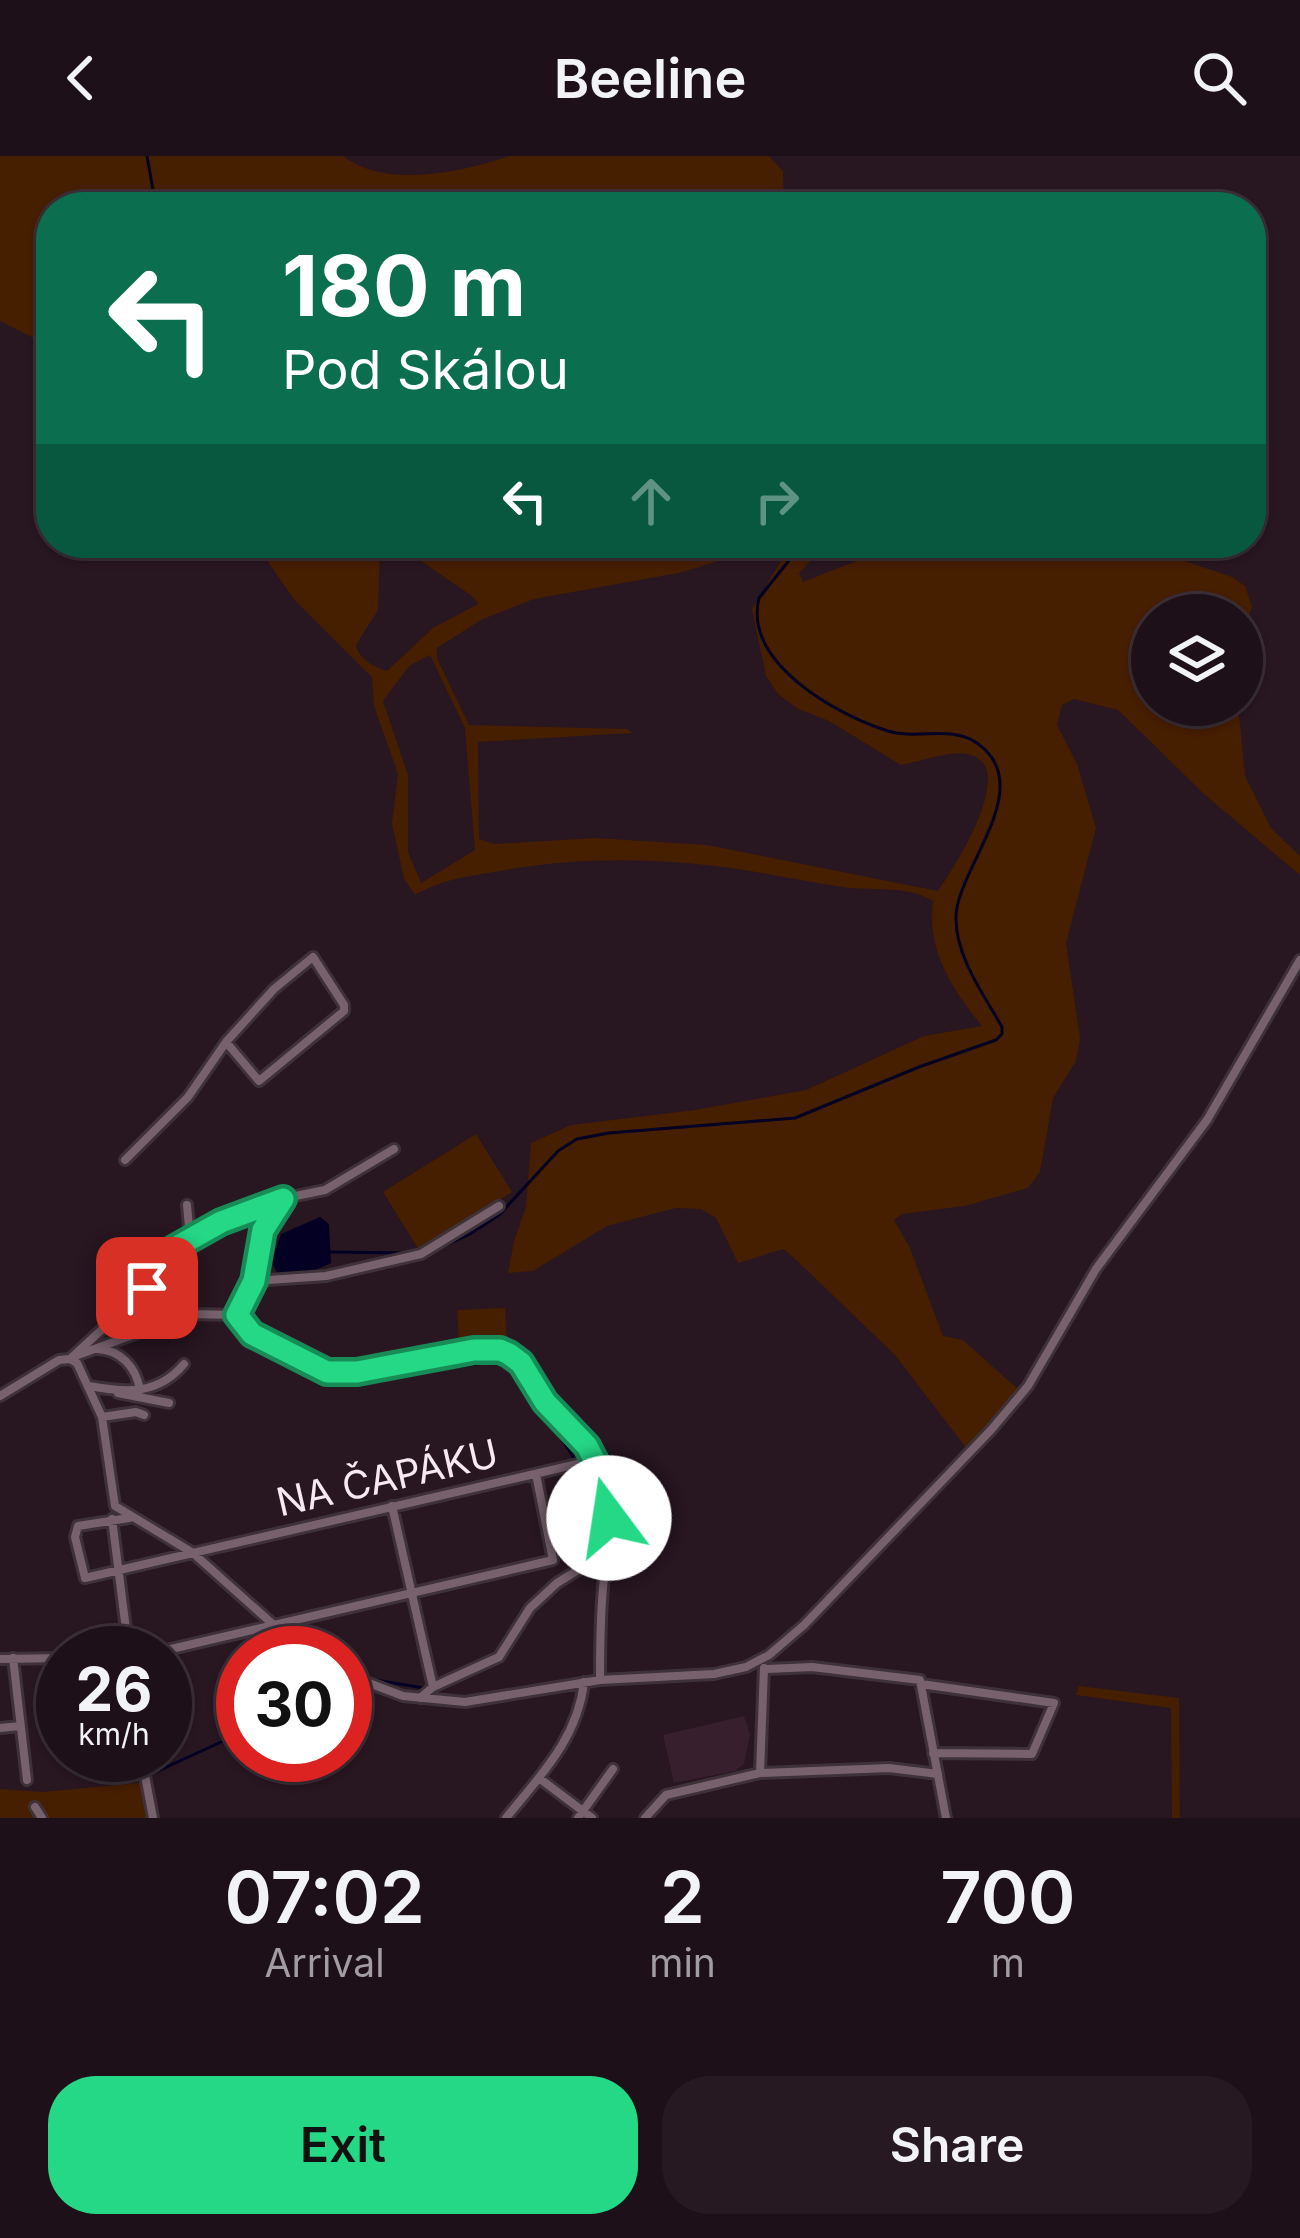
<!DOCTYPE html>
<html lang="en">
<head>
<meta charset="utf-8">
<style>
  :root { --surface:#1e1019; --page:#261922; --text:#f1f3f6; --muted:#a19da2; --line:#3c3038; --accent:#24d886 }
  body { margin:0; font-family:Inter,sans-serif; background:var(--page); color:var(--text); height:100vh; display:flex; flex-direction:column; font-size:45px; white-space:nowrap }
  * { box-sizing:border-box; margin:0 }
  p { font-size:39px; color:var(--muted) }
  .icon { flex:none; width:66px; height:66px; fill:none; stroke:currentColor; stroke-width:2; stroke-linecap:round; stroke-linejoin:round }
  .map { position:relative; height:1662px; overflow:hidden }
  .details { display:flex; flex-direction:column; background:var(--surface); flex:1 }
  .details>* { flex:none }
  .hud { position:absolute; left:36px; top:36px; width:1230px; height:366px; border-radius:48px; box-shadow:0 3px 9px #0004,0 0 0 3px var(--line); background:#0b6e4f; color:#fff; overflow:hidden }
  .controls { position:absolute; left:1131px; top:438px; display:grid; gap:24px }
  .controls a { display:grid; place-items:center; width:132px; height:132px; border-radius:50%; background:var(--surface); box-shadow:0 3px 9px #0004,0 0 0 3px var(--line); font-size:60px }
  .speed { position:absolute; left:36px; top:1470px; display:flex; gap:24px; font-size:60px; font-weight:700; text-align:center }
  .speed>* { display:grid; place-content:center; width:156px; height:156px; border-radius:50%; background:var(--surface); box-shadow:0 3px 9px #0004,0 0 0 3px var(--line); line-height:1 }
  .speed small { font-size:30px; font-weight:400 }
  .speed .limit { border:18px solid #d22; background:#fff; color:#111 }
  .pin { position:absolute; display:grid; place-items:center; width:102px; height:102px; color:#fff; margin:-51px; border-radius:24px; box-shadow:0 6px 18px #0006 }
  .me { position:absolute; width:132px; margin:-66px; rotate:346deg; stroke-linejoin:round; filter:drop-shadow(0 0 9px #0008) }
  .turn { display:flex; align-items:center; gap:42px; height:252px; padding:0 48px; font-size:54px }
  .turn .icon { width:156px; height:156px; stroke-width:2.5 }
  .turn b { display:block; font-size:84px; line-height:102px }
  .lanes { display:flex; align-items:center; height:114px; padding:0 48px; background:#0003; justify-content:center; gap:60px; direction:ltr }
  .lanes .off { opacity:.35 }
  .eta { display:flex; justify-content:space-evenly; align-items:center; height:204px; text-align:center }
  .eta b { font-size:72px; font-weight:600; line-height:84px }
  .action { display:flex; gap:24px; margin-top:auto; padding:24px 48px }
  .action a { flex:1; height:138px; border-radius:48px; background:var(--accent); color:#111; font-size:48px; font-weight:600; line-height:138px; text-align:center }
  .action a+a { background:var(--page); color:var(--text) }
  header { display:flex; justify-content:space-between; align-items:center; height:156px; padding:0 48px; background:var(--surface); font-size:54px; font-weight:600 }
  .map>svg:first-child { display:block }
  .built { fill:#371f2d }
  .green { fill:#461e00; fill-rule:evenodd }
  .water { fill:#030024 }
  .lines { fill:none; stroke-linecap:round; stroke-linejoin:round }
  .stream { stroke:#030024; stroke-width:3 }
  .minor-casing { stroke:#3e3138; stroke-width:14 }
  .minor { stroke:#77616d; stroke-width:8 }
  .route-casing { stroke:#178c57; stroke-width:30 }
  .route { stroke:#24d886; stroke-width:21 }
  .labels { text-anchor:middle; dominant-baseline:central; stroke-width:12; stroke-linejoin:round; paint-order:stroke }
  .street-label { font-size:39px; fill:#f6e9f0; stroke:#281621 }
</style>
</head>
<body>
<header><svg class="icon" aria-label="back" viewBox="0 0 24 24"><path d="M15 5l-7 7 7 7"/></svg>Beeline<svg class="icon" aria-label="search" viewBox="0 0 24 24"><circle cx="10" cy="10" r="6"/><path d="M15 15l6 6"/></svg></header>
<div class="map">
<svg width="1300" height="1662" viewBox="0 0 1300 1662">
  <rect width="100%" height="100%" fill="#281621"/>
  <path class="built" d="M744,1560L750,1579L744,1608L735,1615L674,1627L663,1579Z"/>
  <path class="green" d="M0,0H343C384,33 464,16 509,0H769L783,15L784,51H51V191L0,165Z
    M255,387H779L679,417L534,443L481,464L437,492V502L469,569L627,573L632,577L478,586L479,683L494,688L595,682L707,689L938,735C952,715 1023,606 966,598C946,595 920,606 901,609L829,565L798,553L778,538L766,520L752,453L792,387H827L799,417L803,426L864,402L894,397L904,387H1121L1164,392L1179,403L1232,421L1245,430L1252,451L1242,480V459H1152V549H1238L1245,620L1271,672L1300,700V719L1204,638L1118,554L1074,543L1062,549L1057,569L1077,608L1096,672L1066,787L1080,882L1076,905L1053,942L1040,1016L1028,1032L965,1050L902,1058L894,1064L910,1092L943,1180L963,1184L1020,1235L967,1293L895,1199L792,1100L783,1093L738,1107L716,1062L701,1053L676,1052L607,1070L533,1115L508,1117L514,1085L526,1051L531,987L571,969L695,954L806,934L924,880L982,870C953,834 926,794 933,745C908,729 870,735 842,731C800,725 758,715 715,710C641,701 567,702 494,716C465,721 441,724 415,739L404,723L392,667L398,618L374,550L372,521L293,442ZM387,388L408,396L472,440L478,448L433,472L387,515C375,512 358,502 356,489L378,454L380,391ZM430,499L465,572L475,694L421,727L408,696V619L383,545L409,510Z
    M476,978L512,1036L419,1094L383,1036Z
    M505,1152L507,1184L459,1186L457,1154Z
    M1079,1530L1179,1542L1180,1662H1172L1171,1552L1076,1539Z
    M138,1627L143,1630L150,1662H0V1633L43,1636Z"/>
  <path class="water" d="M320,1061L329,1068L331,1107L307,1118H277L272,1105L281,1078Z"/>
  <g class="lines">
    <path class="stream" d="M147,0L156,51
      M330,1096L410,1097
      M426,1098L470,1078L499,1059L558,995L577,983L609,977L795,962L919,911L996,884L1002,878V871C984,839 956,801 956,763C954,715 1040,631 977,587C952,569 916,584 888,575C837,559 743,507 759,442L803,387
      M243,1161L252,1139L268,1126
      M242,1170L241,1178C275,1199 311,1224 351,1226L483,1207L501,1208L513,1216C537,1245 590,1318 598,1354C602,1369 599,1388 592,1401
      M369,1523L424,1532
      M149,1619L243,1576"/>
    <g class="minor-casing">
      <path id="minor" d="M125,1004L188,941L226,886L274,833L313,801L344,849V855L259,925L226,886
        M187,1049L190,1082
        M254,1125L326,1120L421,1098L499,1050
        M237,1159L252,1178L280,1194L311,1210L341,1218L489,1193C524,1197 526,1225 546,1248C560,1264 579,1276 590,1295C613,1335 609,1378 604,1422C600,1455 600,1490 600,1524
        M237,1159L254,1125L263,1074L282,1045
        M97,1193C121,1194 136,1211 140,1234
        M78,1199L190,1158L237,1159
        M70,1203L147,1132L173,1093L221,1066L271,1045L325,1034L394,993
        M89,1230C126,1237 158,1239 184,1208
        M118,1237L169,1247
        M0,1240L59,1204L70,1203L77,1207L102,1261L115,1350L193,1397L305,1497
        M102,1261L136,1256L144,1259
        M392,1350L433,1531
        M129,1362L78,1370L75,1381L85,1422L595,1304
        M112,1363L129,1497
        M154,1497L553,1404L536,1318
        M13,1502L27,1624
        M0,1503L63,1502
        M767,1513L812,1511L920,1524L946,1662
        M345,1518L403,1540L465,1546L600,1524L714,1518L746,1511L769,1499L804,1469L991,1274L1028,1230L1096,1113L1207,964L1300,804
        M921,1528L1054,1547L1032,1598L933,1597
        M420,1542L433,1531L499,1501L530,1452L557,1427L586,1409L590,1396
        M0,1572L20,1570
        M141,1599L153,1662
        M760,1617L764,1512
        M539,1622L592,1662
        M35,1651L42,1662
        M506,1662C540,1620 578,1582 584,1526
        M578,1662L613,1613
        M645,1662L666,1639L760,1617L889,1612L938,1618"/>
    </g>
    <use href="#minor" class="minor"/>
  </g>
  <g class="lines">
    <g class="route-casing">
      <path id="route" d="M147,1132L173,1093L221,1066L283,1043L263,1074L254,1125L237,1159L252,1178L327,1216H357L474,1194H500L509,1198L521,1207L545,1246L587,1290L601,1317L609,1362"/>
    </g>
    <use href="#route" class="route"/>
  </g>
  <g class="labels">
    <g class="street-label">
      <text transform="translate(387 1321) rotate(-13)">NA ČAPÁKU</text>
    </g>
  </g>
</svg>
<div class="controls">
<a><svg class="icon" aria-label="layers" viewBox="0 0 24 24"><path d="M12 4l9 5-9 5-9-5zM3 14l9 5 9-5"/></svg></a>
</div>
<div class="speed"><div>26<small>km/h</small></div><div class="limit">30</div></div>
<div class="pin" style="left:147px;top:1132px;background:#d93025"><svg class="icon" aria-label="arrive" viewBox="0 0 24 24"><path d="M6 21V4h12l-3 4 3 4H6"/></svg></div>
<svg class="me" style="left:609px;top:1362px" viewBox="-20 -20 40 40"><circle r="19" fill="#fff"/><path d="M0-13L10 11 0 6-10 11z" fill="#24d886"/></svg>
<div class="hud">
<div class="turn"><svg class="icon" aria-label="left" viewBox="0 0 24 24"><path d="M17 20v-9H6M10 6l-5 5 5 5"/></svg><div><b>180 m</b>Pod Skálou</div></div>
<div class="lanes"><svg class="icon" aria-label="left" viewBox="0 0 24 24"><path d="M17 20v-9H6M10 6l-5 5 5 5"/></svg><svg class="icon off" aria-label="ahead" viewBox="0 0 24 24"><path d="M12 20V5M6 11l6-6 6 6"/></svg><svg class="icon off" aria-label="right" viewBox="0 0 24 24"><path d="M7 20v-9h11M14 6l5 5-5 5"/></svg></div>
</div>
</div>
<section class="details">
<div class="eta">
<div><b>07:02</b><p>Arrival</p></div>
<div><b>2</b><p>min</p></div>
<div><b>700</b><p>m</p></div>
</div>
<div class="action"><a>Exit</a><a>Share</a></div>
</section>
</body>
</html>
